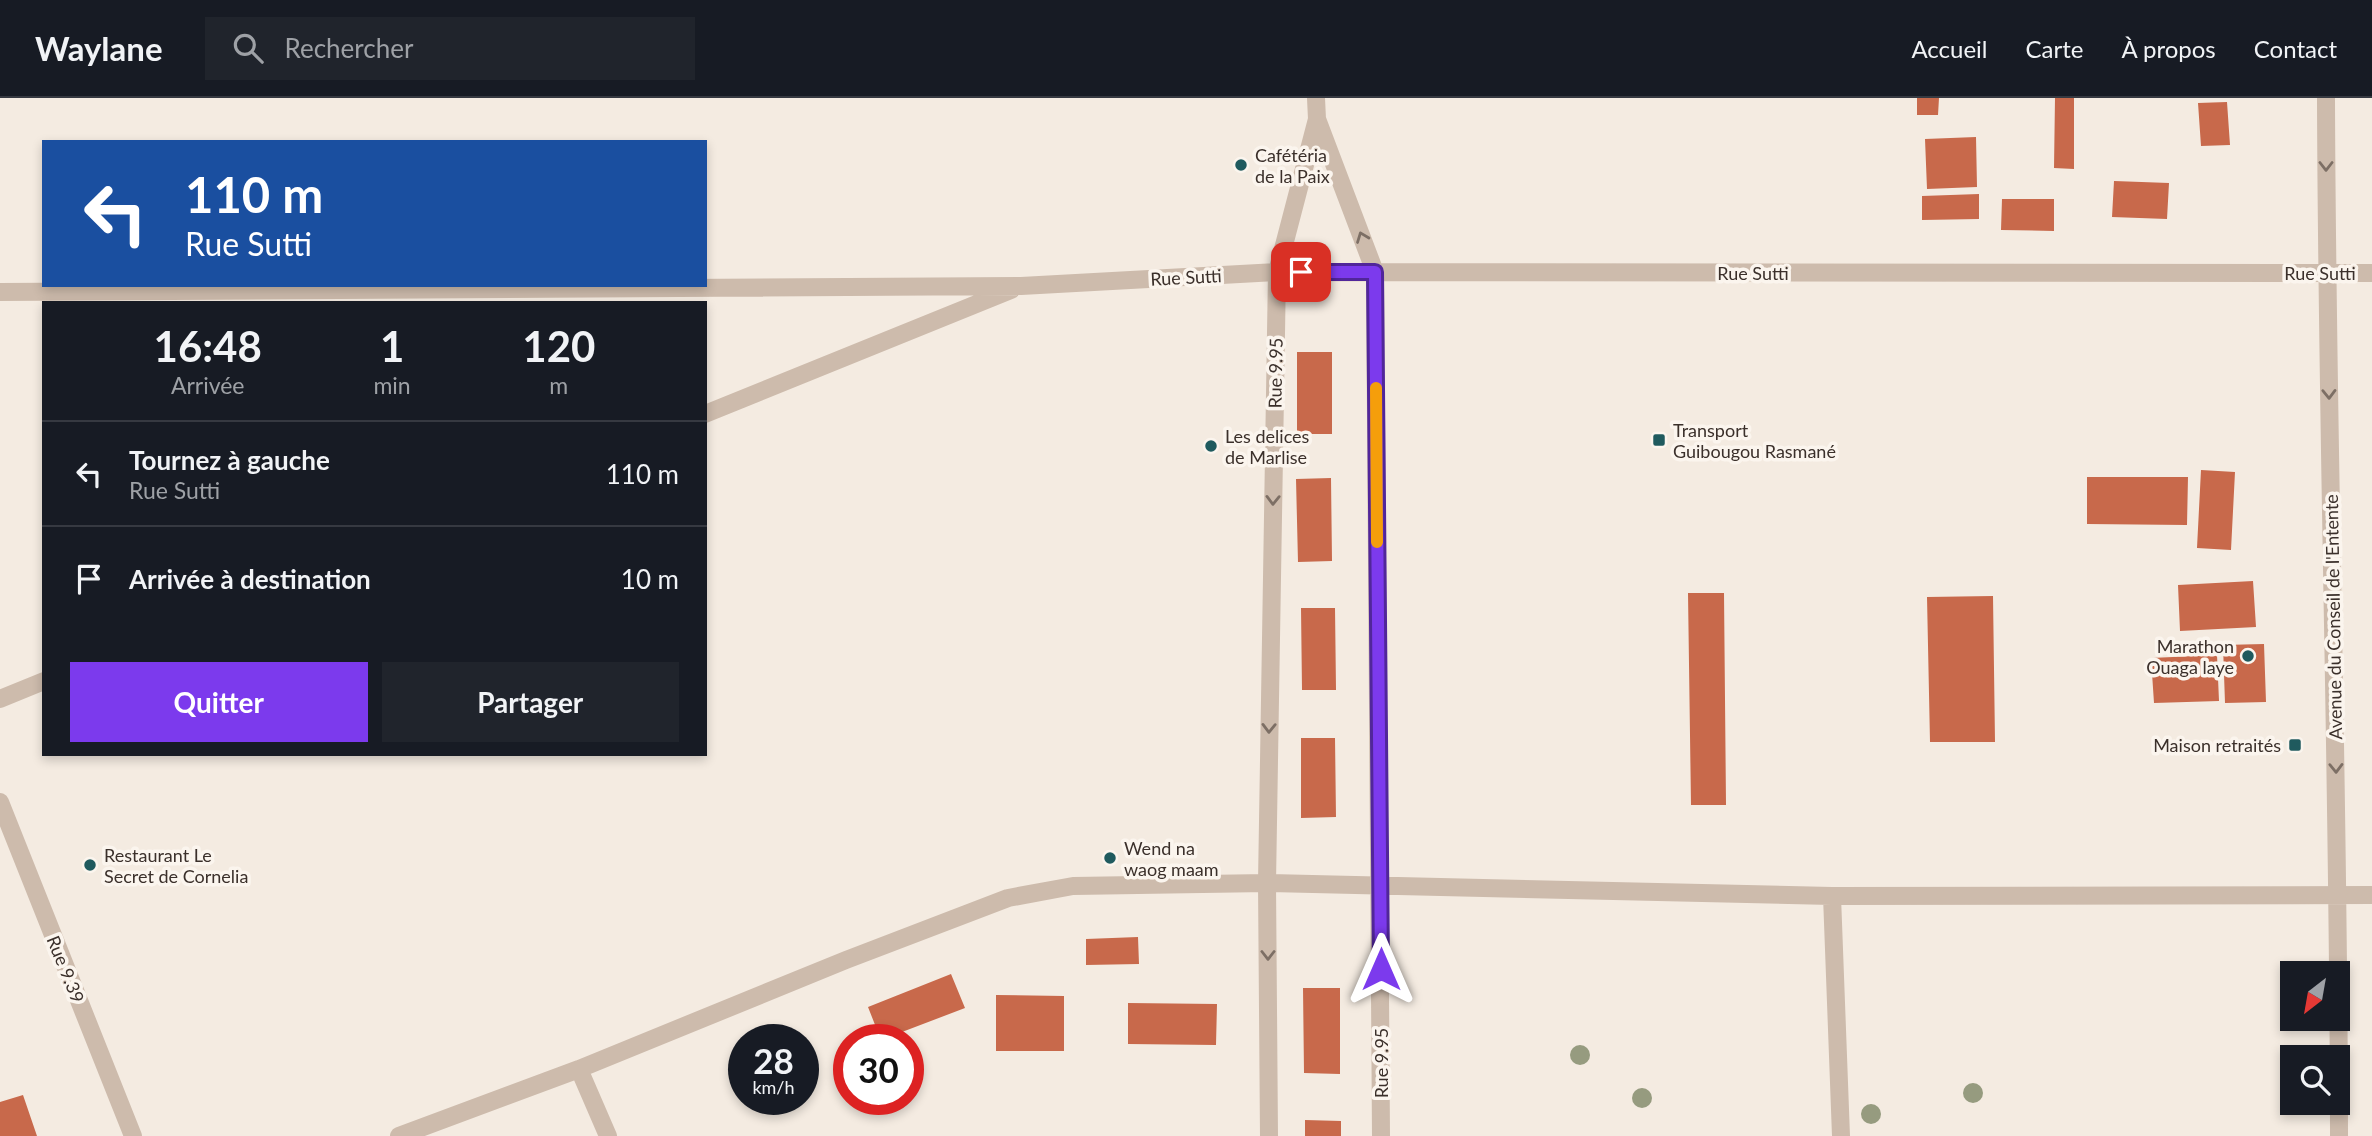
<!DOCTYPE html>
<html lang="fr">
<head>
<meta charset="utf-8">
<style>
  :root { --surface:#171b24; --page:#20242c; --text:#f1f3f6; --muted:#9ea1a6; --line:#363941; --accent:#7c3aed }
  body { margin:0; font-family:Lato,sans-serif; background:var(--page); color:var(--text); height:100vh; display:flex; flex-direction:column; font-size:26px; white-space:nowrap }
  * { box-sizing:border-box; margin:0 }
  p { font-size:23px; color:var(--muted) }
  .icon { flex:none; width:38px; height:38px; fill:none; stroke:currentColor; stroke-width:2; stroke-linecap:round; stroke-linejoin:round }
  .map { position:relative; flex:1; overflow:hidden }
  .side { position:absolute; left:42px; top:203px; width:665px; height:455px; display:flex; flex-direction:column; background:var(--surface); border-radius:0px; box-shadow:0 4px 10px #0003 }
  .side>* { flex:none }
  .guide { position:absolute; left:42px; top:42px; width:665px; height:147px; border-radius:0px; box-shadow:0 4px 10px #0003; background:#1a4fa0; color:#fff; overflow:hidden }
  .needle { width:46px; rotate:211deg }
  .buttons { position:absolute; left:2280px; top:863px; display:grid; gap:14px }
  .buttons a { display:grid; place-items:center; width:70px; height:70px; border-radius:0px; background:var(--surface); box-shadow:0 4px 10px #0003; font-size:35px }
  .speed { position:absolute; left:728px; top:926px; display:flex; gap:14px; font-size:35px; font-weight:700; text-align:center }
  .speed>* { display:grid; place-content:center; width:91px; height:91px; border-radius:50%; background:var(--surface); box-shadow:0 4px 10px #0003; line-height:1 }
  .speed small { font-size:18px; font-weight:400 }
  .speed .limit { border:10px solid #d22; background:#fff; color:#111 }
  .pin { position:absolute; display:grid; place-items:center; width:60px; height:60px; color:#fff; margin:-30px; border-radius:14px; box-shadow:0 4px 10px #0006 }
  .me { position:absolute; width:77px; margin:-38px; rotate:0deg; stroke-linejoin:round; filter:drop-shadow(0 0 5px #0008) }
  .turn { display:flex; align-items:center; gap:24px; height:147px; padding:0 28px; font-size:32px }
  .turn .icon { width:91px; height:91px; stroke-width:2.5 }
  .turn b { display:block; font-size:49px; line-height:60px }
  .eta { display:flex; justify-content:space-evenly; align-items:center; height:119px; text-align:center }
  .eta b { font-size:42px; font-weight:700; line-height:49px }
  .cta { display:flex; gap:14px; margin-top:auto; padding:14px 28px }
  .cta a { flex:1; height:80px; border-radius:0px; background:var(--accent); color:#fff; font-size:28px; font-weight:700; line-height:80px; text-align:center }
  .cta a+a { background:var(--page); color:var(--text) }
  ul { padding:0; list-style:none }
  li { display:flex; align-items:center; gap:21px; height:105px; padding:0 28px; border-top:2px solid var(--line) }
  li div { flex:1 }
  li b { display:block; font-size:26px }
  li em { font-style:normal }
  header { display:flex; align-items:center; gap:42px; box-sizing:border-box; height:98px; padding:0 35px; background:var(--surface); border-bottom:2px solid var(--line) }
  header strong { font-size:33px }
  nav { display:flex; gap:38px; margin-inline-start:auto; font-size:24px }
  .search { width:490px; height:63px; background:var(--page); display:flex; align-items:center; gap:18px; box-sizing:border-box; padding:0 24px; border-radius:0px; color:var(--muted); font-size:26px }
  .map>svg:first-child { display:block }
  .building { fill:#c8694b }
  .lines { fill:none; stroke-linecap:round; stroke-linejoin:round }
  .minor { stroke:#cdbbac; stroke-width:18 }
  .tree { fill:#969b7f }
  .oneway { stroke:#7d6f65 }
  .route-casing { stroke:#51269a; stroke-width:18 }
  .route { stroke:#7c3aed; stroke-width:12 }
  .slow { stroke:#f59e0b; stroke-width:12 }
  .poi-dot { fill:#1f5a5e; stroke:#fbf5ee; stroke-width:2.5 }
  .labels { text-anchor:middle; dominant-baseline:central; stroke-width:7; stroke-linejoin:round; paint-order:stroke }
  .poi-label { font-size:18px; fill:#3b302b; stroke:#fbf5ee; text-anchor:start }
  .street-label { font-size:18px; fill:#3b302b; stroke:#fbf5ee }
</style>
</head>
<body>
<header>
<strong>Waylane</strong>
<div class="search"><svg class="icon" aria-label="search" viewBox="0 0 24 24"><circle cx="10" cy="10" r="6"/><path d="M15 15l6 6"/></svg>Rechercher</div>
<nav><a>Accueil</a><a>Carte</a><a>À propos</a><a>Contact</a></nav>
</header>
<div class="map">
<svg width="2372" height="1038" viewBox="0 0 2372 1038">
  <rect width="100%" height="100%" fill="#f4ebe1"/>
  <path class="building" d="M1917,0H1939L1938,17H1917Z
    M2055,0H2074V71L2054,70Z
    M2227,4L2230,47L2201,48L2198,5Z
    M1976,39L1977,89L1927,91L1925,41Z
    M2114,83L2169,85L2167,121L2112,119Z
    M1979,96V121L1922,122V98Z
    M2002,101H2054V133L2001,132Z
    M1297,254H1332V336H1297Z
    M2201,372L2235,374L2231,452L2197,450Z
    M2087,379H2188L2187,427L2087,426Z
    M1331,380L1332,463L1298,464L1296,381Z
    M2253,483L2256,529L2180,533L2178,487Z
    M1688,495H1724L1726,707H1691Z
    M1993,498L1995,644H1930L1927,499Z
    M1301,510H1335L1336,592H1302Z
    M2264,546L2266,604L2225,605L2223,547Z
    M2217,557L2219,603L2154,605L2151,560Z
    M1301,640H1335L1336,719L1301,720Z
    M1138,839L1139,866L1086,867V841Z
    M951,876L965,910L881,942L868,909Z
    M1303,890H1340V976L1304,975Z
    M996,897L1064,898V953H996Z
    M1128,905L1217,906L1216,947L1128,946Z
    M23,997L37,1038H0V1004Z
    M1305,1022L1341,1023V1038H1305Z"/>
  <g class="lines">
    <path class="minor" d="M2326,0C2327,346 2339,692 2339,1038
      M1317,21L1375,174L1381,1038
      M0,194L1021,188L1277,174L2372,175
      M705,316L1011,192
      M0,601L44,583
      M0,704L133,1038
      M1832,798L1841,1038
      M579,971L608,1038
      M399,1038L579,971L846,862L1008,800L1073,788L1267,785L1832,798L2372,797
      M1269,1038L1267,785L1277,174L1317,21L1316,0"/>
  </g>
  <g class="tree">
    <circle cx="1580" cy="957" r="10"/>
    <circle cx="1973" cy="995" r="10"/>
    <circle cx="1642" cy="1000" r="10"/>
    <circle cx="1871" cy="1016" r="10"/>
  </g>
  <defs><path id="oneway-chevron" d="M-2-3.5L2.5 0L-2 3.5" fill="none" stroke-width="1.6" stroke-linecap="round" stroke-linejoin="round" transform="scale(1.75)"/></defs>
  <g class="oneway">
    <use href="#oneway-chevron" transform="translate(2326 68) rotate(90)"/>
    <use href="#oneway-chevron" transform="translate(1362 139) rotate(-111)"/>
    <use href="#oneway-chevron" transform="translate(2329 296) rotate(89)"/>
    <use href="#oneway-chevron" transform="translate(1273 402) rotate(91)"/>
    <use href="#oneway-chevron" transform="translate(1269 630) rotate(91)"/>
    <use href="#oneway-chevron" transform="translate(2336 670) rotate(89)"/>
    <use href="#oneway-chevron" transform="translate(1268 857) rotate(90)"/>
  </g>
  <g class="lines">
    <g class="route-casing">
      <path id="route" d="M1301,174H1375L1381,871"/>
    </g>
    <use href="#route" class="route"/>
    <path class="slow" d="M1376,290L1377,444"/>
  </g>
  <g class="poi-dot">
    <circle cx="1241" cy="67" r="7"/>
    <rect x="1652" y="335" width="14" height="14" rx="3.5"/>
    <circle cx="1211" cy="348" r="7"/>
    <circle cx="2248" cy="558" r="7"/>
    <rect x="2288" y="640" width="14" height="14" rx="3.5"/>
    <circle cx="1110" cy="760" r="7"/>
    <circle cx="90" cy="767" r="7"/>
  </g>
  <g class="labels">
    <g class="poi-label">
      <text x="1255" y="57">Cafétéria<tspan x="1255" dy="21">de la Paix</tspan></text>
      <text x="1673" y="332">Transport<tspan x="1673" dy="21">Guibougou Rasmané</tspan></text>
      <text x="1225" y="338">Les delices<tspan x="1225" dy="21">de Marlise</tspan></text>
      <text x="2234" y="548" text-anchor="end">Marathon<tspan x="2234" dy="21">Ouaga laye</tspan></text>
      <text x="2281" y="647" text-anchor="end">Maison retraités</text>
      <text x="1124" y="750">Wend na<tspan x="1124" dy="21">waog maam</tspan></text>
      <text x="104" y="757">Restaurant Le<tspan x="104" dy="21">Secret de Cornelia</tspan></text>
    </g>
    <g class="street-label">
      <text x="1753" y="175">Rue Sutti</text>
      <text x="2320" y="175">Rue Sutti</text>
      <text transform="translate(1186 179) rotate(-3)">Rue Sutti</text>
      <text transform="translate(1275 275) rotate(-89)">Rue 9.95</text>
      <text transform="translate(2333 519) rotate(-91)">Avenue du Conseil de l'Entente</text>
      <text transform="translate(66 871) rotate(68)">Rue 9.39</text>
      <text transform="translate(1381 965) rotate(-90)">Rue 9.95</text>
    </g>
  </g>
</svg>
<div class="buttons">
<a><svg class="needle" viewBox="-14 -14 28 28"><path d="M0-13l5 13h-10z" fill="#e53935"/><path d="M0 13l5-13h-10z" fill="#9ea1a6"/></svg></a>
<a><svg class="icon" aria-label="search" viewBox="0 0 24 24"><circle cx="10" cy="10" r="6"/><path d="M15 15l6 6"/></svg></a>
</div>
<div class="speed"><div>28<small>km/h</small></div><div class="limit">30</div></div>
<div class="pin" style="left:1301px;top:174px;background:#d93025"><svg class="icon" aria-label="arrive" viewBox="0 0 24 24"><path d="M6 21V4h12l-3 4 3 4H6"/></svg></div>
<svg class="me" style="left:1381px;top:871px" viewBox="-20 -20 40 40"><path d="M0-17L14 15 0 8-14 15z" fill="#7c3aed" stroke="#fff" stroke-width="4"/></svg>
<div class="guide">
<div class="turn"><svg class="icon" aria-label="left" viewBox="0 0 24 24"><path d="M17 20v-9H6M10 6l-5 5 5 5"/></svg><div><b>110 m</b>Rue Sutti</div></div>
</div>
<section class="side">
<div class="eta">
<div><b>16:48</b><p>Arrivée</p></div>
<div><b>1</b><p>min</p></div>
<div><b>120</b><p>m</p></div>
</div>
<ul>
<li><svg class="icon" aria-label="left" viewBox="0 0 24 24"><path d="M17 20v-9H6M10 6l-5 5 5 5"/></svg><div><b>Tournez à gauche</b><p>Rue Sutti</p></div><em>110 m</em></li>
<li><svg class="icon" aria-label="arrive" viewBox="0 0 24 24"><path d="M6 21V4h12l-3 4 3 4H6"/></svg><div><b>Arrivée à destination</b></div><em>10 m</em></li>
</ul>
<div class="cta"><a>Quitter</a><a>Partager</a></div>
</section>
</div>
</body>
</html>
